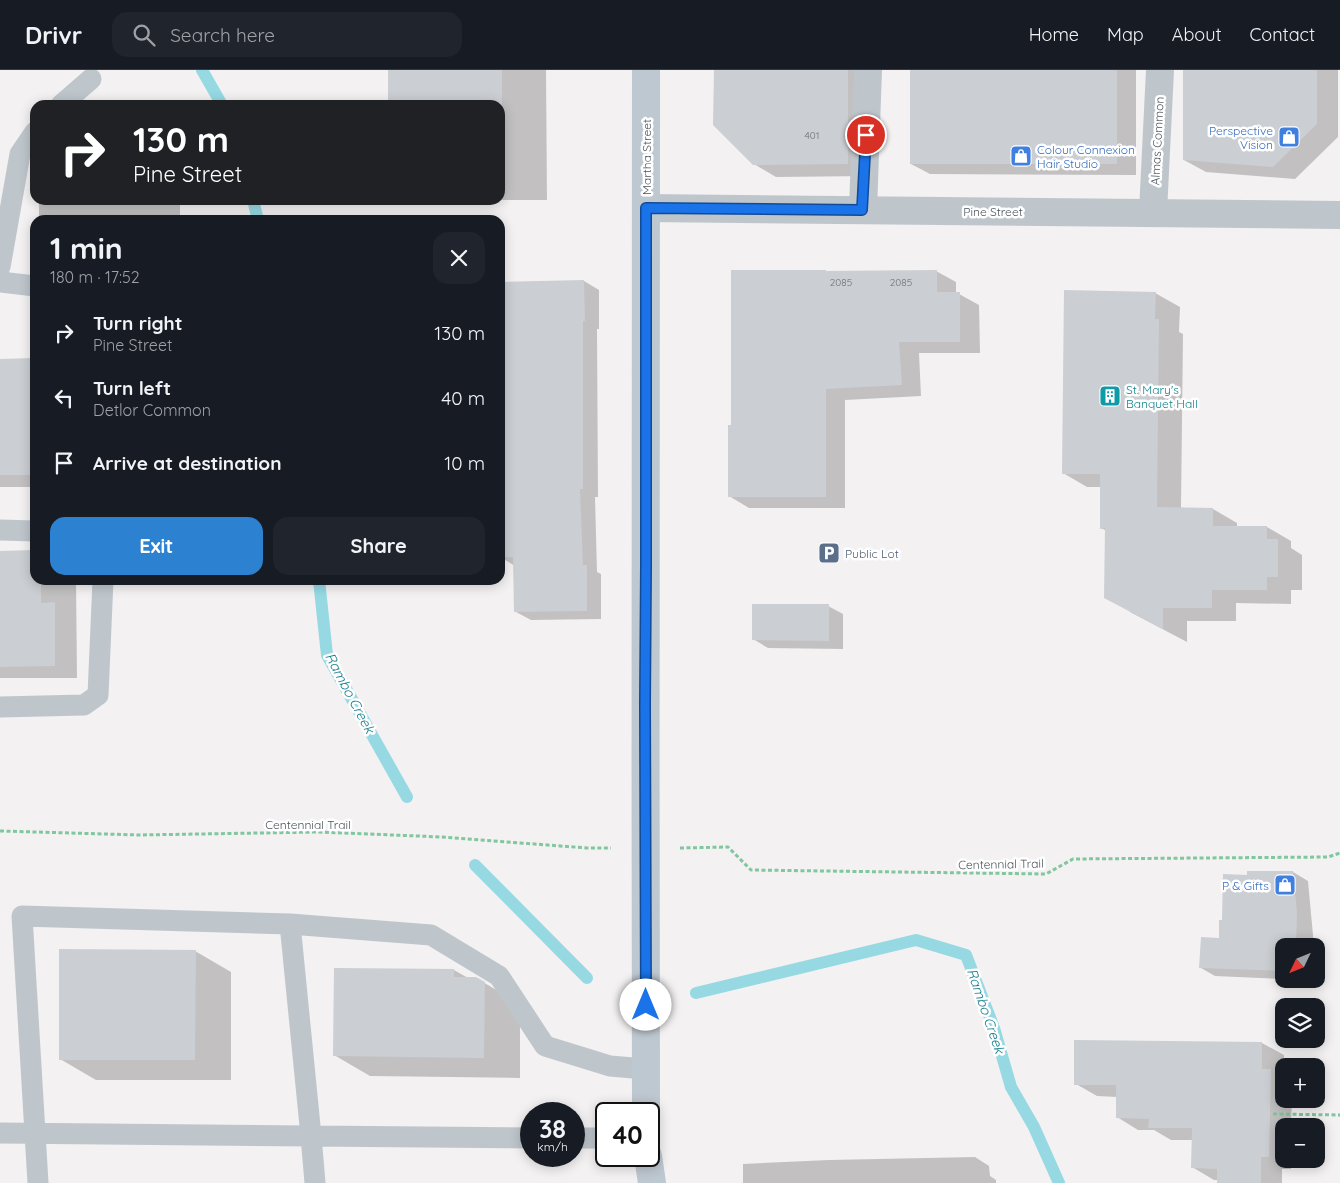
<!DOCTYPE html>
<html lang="en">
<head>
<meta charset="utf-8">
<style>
  :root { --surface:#171b24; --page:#20242c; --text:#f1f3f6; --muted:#9ea1a6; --line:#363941; --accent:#2c81d1 }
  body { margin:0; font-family:Quicksand,sans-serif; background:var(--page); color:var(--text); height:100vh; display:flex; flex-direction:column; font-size:19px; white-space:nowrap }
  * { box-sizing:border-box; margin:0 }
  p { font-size:16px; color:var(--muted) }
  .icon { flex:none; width:28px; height:28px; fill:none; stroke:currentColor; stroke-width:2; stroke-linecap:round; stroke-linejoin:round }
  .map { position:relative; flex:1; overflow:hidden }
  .sheet { position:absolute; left:30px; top:145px; width:475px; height:370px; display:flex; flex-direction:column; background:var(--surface); border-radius:15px; box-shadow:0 2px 12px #0003 }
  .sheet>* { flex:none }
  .hud { position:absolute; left:30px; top:30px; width:475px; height:105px; border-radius:15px; box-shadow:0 2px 12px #0003; background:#202124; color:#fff; overflow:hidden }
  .needle { width:32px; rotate:227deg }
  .fabs { position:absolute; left:1275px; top:868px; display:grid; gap:10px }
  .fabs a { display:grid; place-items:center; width:50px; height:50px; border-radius:10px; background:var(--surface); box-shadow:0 2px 12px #0003; font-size:25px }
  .speed { position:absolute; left:520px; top:1032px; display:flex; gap:10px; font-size:25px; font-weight:700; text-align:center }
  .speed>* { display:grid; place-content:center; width:65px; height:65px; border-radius:50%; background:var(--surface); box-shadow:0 2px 12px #0003; line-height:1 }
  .speed small { font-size:12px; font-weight:400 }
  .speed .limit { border:2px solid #111; border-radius:8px; background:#fff; color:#111 }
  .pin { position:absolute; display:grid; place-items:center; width:42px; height:42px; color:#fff; margin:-21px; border:2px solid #fff; border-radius:50%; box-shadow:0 1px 5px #0007 }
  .me { position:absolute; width:55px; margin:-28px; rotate:0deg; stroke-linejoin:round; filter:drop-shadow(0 0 4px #0008) }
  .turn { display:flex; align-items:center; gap:18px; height:105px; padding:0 20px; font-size:22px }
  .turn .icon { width:65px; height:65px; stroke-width:2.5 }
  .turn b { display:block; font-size:35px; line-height:42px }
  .round { display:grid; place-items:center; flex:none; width:52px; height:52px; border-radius:15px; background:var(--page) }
  .summary { display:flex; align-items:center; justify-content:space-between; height:85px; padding:0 20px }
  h1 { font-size:30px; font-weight:700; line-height:38px }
  .cta { display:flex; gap:10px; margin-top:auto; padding:10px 20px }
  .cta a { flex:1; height:58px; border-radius:15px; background:var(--accent); color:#fff; font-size:20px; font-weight:700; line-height:58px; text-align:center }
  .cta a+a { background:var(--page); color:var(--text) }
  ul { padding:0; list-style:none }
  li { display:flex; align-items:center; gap:15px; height:65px; padding:0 20px }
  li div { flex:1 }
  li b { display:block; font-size:19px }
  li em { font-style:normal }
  header { display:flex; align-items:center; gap:30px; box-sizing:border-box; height:70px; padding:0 25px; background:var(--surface); border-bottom:1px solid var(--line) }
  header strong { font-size:24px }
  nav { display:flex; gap:28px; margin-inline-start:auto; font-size:18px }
  .search { width:350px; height:45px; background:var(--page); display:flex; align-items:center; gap:12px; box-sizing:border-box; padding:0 18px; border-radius:15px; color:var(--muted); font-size:19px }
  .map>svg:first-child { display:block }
  .shadow { fill:#0003 }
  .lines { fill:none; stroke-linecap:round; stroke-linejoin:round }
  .stream { stroke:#96d9e3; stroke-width:12 }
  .building { fill:#cbced2 }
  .path { stroke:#80c69e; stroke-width:3; stroke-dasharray:4 2.5; stroke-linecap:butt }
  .lane { stroke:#bec6cc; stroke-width:21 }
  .street { stroke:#bec6cc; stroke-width:28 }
  .secondary { stroke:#bec8d0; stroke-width:28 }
  .route-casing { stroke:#114b97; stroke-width:12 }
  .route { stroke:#1a73e8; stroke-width:9 }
  .labels { text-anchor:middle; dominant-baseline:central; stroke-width:5; stroke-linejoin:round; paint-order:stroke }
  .number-label { font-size:10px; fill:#6a737a }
  .shop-label { font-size:12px; fill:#366cbe; stroke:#fff; text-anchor:end }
  .street-label { font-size:12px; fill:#4a555c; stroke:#fff }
  .culture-label { font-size:12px; fill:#0d838f; stroke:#fff; text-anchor:start }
  .service-label { font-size:12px; fill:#4e5e75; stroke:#fff; text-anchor:start }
  .water-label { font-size:14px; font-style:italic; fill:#1a8090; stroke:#fff }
</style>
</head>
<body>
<header>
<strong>Drivr</strong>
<div class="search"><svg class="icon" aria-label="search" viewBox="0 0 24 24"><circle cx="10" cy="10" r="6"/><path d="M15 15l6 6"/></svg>Search here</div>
<nav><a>Home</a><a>Map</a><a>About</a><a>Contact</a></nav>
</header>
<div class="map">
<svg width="1340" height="1113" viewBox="0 0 1340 1113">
  <rect width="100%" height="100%" fill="#f3f1f1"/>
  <path class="shadow" d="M389,0H546L547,130H444H500V35H390Z
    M715,0H869L870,106L776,107L754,94Z
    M912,0H1136V105L930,104L911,94Z
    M1185,0H1338V67L1295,109L1206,102L1184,90Z
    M39,130H180V150H39Z
    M825,201H936L956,212V224H959L979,235L980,283H919L921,326L845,330V438H749L729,426L732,357Z
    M584,211L599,220V259H597L598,427H595L597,502L601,504V549L531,550L516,542L515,496L500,487V444H502L501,338H500V214Z
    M1155,223L1180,237L1179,262L1183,264L1181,438L1213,439L1237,453V457H1267L1291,471V478L1302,485V520H1291V534L1236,533V551H1187V572L1130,542L1107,461L1101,458L1102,417H1087L1063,403Z
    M0,290H35V417H0Z
    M0,482H35V510H76L77,608H0Z
    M828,536L843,544V579L768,578L753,569Z
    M1293,802L1308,811L1314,876H1284V909L1215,906L1201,898L1220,869L1223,852L1248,806Z
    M195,881L231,902V1010H96L60,989Z
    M454,900L468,908H476L520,934V1008L370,1006L334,985Z
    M1262,973L1284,985V1029H1292L1291,1056H1284V1089H1291V1099H1282V1113H1218V1110H1214L1192,1097L1193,1070H1171L1154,1060H1138L1117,1047V1027L1097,1026L1076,1014Z
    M975,1087L989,1096L990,1106L996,1110V1113H743V1094L829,1090Z"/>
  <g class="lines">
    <path class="stream" d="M202,0L222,35
      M253,130L258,150
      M319,510L327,585L407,727
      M475,795L587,908
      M696,923L916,870L966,885L994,958L1011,1017L1034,1057L1059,1113"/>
  </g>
  <path class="building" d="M388,0H502V35H388Z
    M714,0H848V94L753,95L713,55Z
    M910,0H1117V94H910Z
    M1183,0H1317V54L1273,97L1183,90Z
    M731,200H826V201L937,200V222H960V272H899L902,315L826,319V427H728V355H731Z
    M584,210L585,251H583V419H580L583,495H587V541L514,542L513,487H500V443H501L500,212Z
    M1064,220L1156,222L1155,249H1159L1157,437L1213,438V456H1267V469H1278V507H1267V520H1212V538H1163V559L1104,528L1105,458L1100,459V404H1062Z
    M35,288V405H0V289Z
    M35,480V510H41V533L55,532V596L0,597V481Z
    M752,534H829V571L752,570Z
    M1247,801H1293L1297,842L1296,876H1284V901L1199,898L1201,867L1219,868V850H1222L1223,804L1247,805Z
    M59,879L196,880L195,990H59Z
    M334,898L454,899V907H476L485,912L484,988L333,986Z
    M1074,970L1262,972V999H1271L1269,1087H1261V1113H1217V1099L1191,1098L1192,1058H1148L1149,1049L1116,1048V1015H1074Z"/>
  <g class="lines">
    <path class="path" d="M0,761L139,765L319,762L442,767L587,778H611
      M680,778L728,777L751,800L1046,804L1073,789L1328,787L1340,783
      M1273,1044L1340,1045"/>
    <path class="lane" d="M61,35L91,9
      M0,197L20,84L35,62
      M0,212L35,216
      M0,460L35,461
      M0,637L84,635L98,625L103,510
      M290,854L311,1066L315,1113
      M0,1063L531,1068
      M574,1068H606
      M38,1113L22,846L290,854L431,865L499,906L545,976L610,996L645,999"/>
    <path class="street" d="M646,138L1340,145
      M863,140L868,0
      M1153,142L1160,0"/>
    <path class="secondary" d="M646,1044C645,696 646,348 646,0
      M648,1086L652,1113"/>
  </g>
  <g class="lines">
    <g class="route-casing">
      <path id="route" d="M646,935L645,633L646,496V138L862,140L866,65"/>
    </g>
    <use href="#route" class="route"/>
  </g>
  <defs>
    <g id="shop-square" transform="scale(1.125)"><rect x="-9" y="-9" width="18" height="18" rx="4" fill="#3f7fe0" stroke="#fff"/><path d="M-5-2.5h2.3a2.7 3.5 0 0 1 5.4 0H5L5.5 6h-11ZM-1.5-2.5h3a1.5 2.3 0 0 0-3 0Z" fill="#fff"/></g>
    <g id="building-square" transform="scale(1.125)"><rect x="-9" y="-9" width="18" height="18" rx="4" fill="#0f9aa8" stroke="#fff"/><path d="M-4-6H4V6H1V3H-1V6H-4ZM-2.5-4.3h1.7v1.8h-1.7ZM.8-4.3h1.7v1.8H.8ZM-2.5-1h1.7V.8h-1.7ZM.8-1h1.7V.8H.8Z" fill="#fff"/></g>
    <g id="parking-square" transform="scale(1.125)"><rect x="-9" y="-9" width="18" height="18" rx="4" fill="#5c6f8a" stroke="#fff"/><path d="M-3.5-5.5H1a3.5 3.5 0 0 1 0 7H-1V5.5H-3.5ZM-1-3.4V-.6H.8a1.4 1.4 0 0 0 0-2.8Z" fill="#fff"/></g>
  </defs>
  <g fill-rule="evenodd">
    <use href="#shop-square" x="1289" y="67"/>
    <use href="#shop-square" x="1021" y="86"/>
    <use href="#building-square" x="1110" y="326"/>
    <use href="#parking-square" x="829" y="483"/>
    <use href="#shop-square" x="1285" y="815"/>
  </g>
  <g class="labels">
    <g class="number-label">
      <text x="812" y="65">401</text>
      <text x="841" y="212">2085</text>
      <text x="901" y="212">2085</text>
    </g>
    <g class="shop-label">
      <text x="1273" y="60">Perspective<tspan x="1273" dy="14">Vision</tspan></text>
      <text x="1037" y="79" text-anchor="start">Colour Connexion<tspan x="1037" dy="14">Hair Studio</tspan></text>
      <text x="1269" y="815">P &amp; Gifts</text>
    </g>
    <g class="street-label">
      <text transform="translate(1157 71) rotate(-87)">Almas Common</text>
      <text transform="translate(646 87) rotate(-90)">Martha Street</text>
      <text x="993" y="141">Pine Street</text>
      <text x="308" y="754">Centennial Trail</text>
      <text transform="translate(1001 794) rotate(-1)">Centennial Trail</text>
    </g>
    <g class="culture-label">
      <text x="1126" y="319">St. Mary's<tspan x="1126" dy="14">Banquet Hall</tspan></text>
    </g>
    <g class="service-label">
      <text x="845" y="483">Public Lot</text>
    </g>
    <g class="water-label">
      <text transform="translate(350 623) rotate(62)">Rambo Creek</text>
      <text transform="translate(986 941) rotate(71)">Rambo Creek</text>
    </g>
  </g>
</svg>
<div class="fabs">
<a><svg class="needle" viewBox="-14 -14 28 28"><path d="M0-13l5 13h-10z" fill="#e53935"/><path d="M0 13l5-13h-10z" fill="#9ea1a6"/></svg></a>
<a><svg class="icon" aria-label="layers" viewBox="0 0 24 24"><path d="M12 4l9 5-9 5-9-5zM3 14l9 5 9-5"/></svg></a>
<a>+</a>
<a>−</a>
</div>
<div class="speed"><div>38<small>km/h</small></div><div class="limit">40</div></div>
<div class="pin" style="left:866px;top:65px;background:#d93025"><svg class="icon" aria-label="arrive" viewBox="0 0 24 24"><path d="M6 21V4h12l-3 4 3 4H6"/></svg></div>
<svg class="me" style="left:646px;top:935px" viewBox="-20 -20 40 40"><circle r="19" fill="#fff"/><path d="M0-13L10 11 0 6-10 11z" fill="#1a73e8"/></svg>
<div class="hud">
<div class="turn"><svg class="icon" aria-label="right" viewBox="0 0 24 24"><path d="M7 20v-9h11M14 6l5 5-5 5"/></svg><div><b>130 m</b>Pine Street</div></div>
</div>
<section class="sheet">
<div class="summary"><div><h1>1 min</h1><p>180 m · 17:52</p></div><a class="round"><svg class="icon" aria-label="close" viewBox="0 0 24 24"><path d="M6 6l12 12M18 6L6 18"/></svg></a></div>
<ul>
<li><svg class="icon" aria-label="right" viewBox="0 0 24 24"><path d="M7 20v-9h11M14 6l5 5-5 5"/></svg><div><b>Turn right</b><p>Pine Street</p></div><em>130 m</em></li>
<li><svg class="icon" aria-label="left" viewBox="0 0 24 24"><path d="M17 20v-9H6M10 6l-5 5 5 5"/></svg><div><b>Turn left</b><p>Detlor Common</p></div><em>40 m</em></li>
<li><svg class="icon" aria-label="arrive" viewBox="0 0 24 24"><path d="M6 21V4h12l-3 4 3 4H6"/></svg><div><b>Arrive at destination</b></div><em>10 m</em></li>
</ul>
<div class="cta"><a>Exit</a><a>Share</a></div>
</section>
</div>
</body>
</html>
